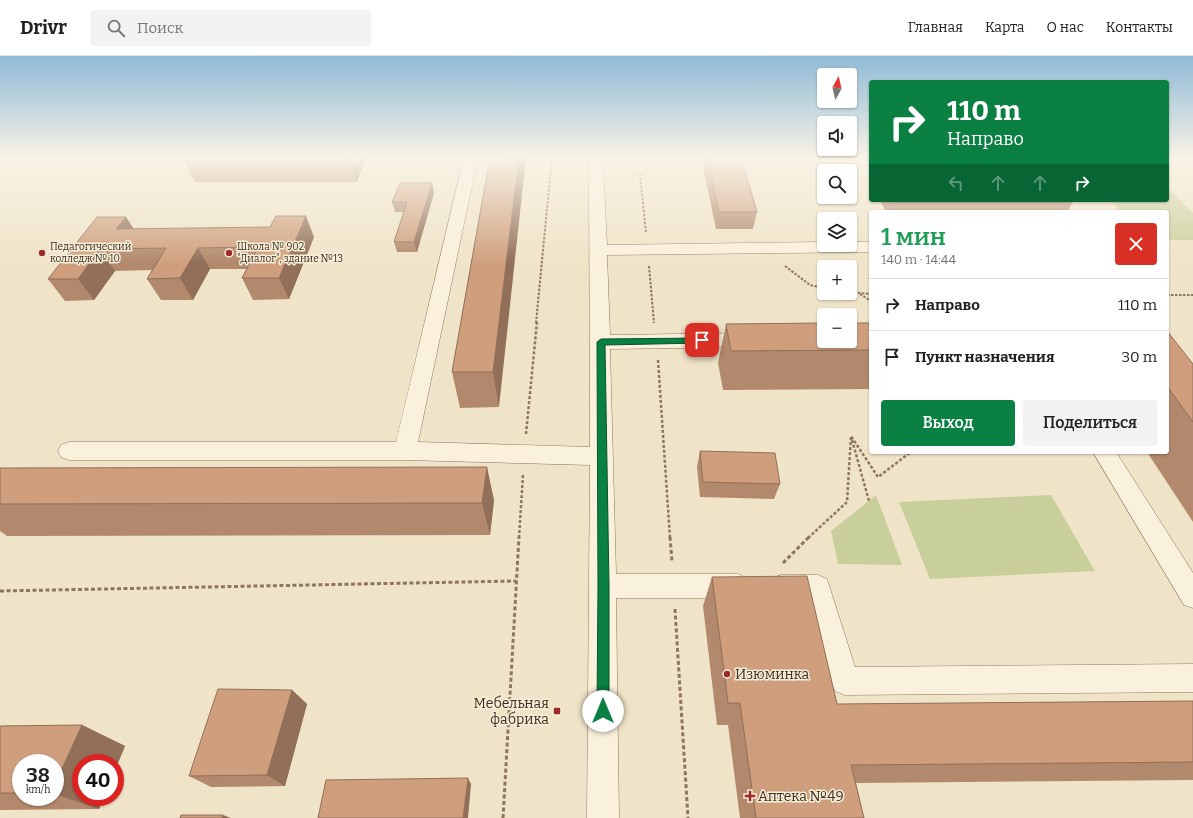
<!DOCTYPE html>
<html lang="ru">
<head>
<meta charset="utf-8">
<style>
  :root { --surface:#fff; --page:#f2f2f2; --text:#222; --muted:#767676; --line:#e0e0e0; --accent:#0b8043 }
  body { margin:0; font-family:Bitter,serif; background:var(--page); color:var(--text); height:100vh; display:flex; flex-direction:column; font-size:15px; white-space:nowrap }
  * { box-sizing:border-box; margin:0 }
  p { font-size:13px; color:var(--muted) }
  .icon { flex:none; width:22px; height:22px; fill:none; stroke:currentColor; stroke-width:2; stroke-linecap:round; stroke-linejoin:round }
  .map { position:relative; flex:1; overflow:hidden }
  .panel { position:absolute; left:869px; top:154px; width:300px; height:244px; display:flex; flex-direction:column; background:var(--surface); border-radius:4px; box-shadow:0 1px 3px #0004 }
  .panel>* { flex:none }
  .hud { position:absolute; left:869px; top:24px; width:300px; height:122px; border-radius:4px; box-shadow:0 1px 3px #0004; background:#0b8043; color:#fff; overflow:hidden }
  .needle { width:26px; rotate:8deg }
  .controls { position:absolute; left:817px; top:12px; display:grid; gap:8px }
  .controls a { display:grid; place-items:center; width:40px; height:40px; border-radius:4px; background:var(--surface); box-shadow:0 1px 3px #0004; font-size:20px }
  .speed { position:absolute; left:12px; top:698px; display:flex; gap:8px; font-size:20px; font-weight:700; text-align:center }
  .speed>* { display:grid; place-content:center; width:52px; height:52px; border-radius:50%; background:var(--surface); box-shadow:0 1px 3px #0004; line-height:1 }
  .speed small { font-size:10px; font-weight:400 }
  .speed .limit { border:6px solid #d22; background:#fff; color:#111 }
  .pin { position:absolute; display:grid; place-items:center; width:34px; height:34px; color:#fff; margin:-17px; border-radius:8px; box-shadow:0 2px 6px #0006 }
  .me { position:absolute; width:44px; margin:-22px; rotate:0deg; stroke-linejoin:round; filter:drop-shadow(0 0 3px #0008) }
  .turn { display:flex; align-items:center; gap:14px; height:84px; padding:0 12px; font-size:18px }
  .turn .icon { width:52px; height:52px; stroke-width:2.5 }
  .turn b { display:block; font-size:28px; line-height:34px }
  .lanes { display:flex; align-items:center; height:38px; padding:0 12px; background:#0003; justify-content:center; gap:20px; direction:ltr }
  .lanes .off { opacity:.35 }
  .round { display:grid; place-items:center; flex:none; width:42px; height:42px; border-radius:4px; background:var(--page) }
  .overview { display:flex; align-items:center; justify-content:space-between; height:68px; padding:0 12px }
  h1 { font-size:24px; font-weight:600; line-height:30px; color:#1e9e55 }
  .action { display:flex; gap:8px; margin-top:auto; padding:8px 12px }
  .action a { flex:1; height:46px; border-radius:4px; background:var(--accent); color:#fff; font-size:16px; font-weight:600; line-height:46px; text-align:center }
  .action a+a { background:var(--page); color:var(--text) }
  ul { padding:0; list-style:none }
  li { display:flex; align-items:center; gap:12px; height:52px; padding:0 12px; border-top:1px solid var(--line) }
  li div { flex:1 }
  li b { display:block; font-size:15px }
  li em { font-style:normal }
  header { display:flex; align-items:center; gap:24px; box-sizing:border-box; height:56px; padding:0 20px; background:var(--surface); border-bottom:1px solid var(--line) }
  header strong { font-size:19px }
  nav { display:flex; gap:22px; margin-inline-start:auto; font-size:14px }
  .search { width:280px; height:36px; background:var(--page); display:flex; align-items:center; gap:10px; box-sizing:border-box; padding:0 14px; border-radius:4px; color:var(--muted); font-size:15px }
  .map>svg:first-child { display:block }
  .green { fill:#c9cf9b }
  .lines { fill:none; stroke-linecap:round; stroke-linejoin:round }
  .minor-casing { stroke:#8d765c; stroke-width:1 }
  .path-far2 { stroke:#8d765c; stroke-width:2; stroke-dasharray:2.5 1.5; stroke-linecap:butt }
  .path-far1 { stroke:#8d765c; stroke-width:2.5; stroke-dasharray:3 2; stroke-linecap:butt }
  .path { stroke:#8d765c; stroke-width:3; stroke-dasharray:4 2.5; stroke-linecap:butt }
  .minor { fill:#faf1dc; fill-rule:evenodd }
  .wall { fill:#b2896c; fill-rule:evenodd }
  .shaded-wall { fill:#916f58 }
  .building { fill:#cf9f7d; stroke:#916f58 }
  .route { fill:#0b8043; stroke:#07532c }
  .poi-dot { fill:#9e2a2b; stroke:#f7eed8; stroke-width:1.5 }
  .labels { text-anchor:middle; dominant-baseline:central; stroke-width:3; stroke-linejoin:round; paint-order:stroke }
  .far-poi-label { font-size:10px; fill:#3d2e20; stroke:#f7eed8; text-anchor:start }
  .near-poi-label { font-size:14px; fill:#3d2e20; stroke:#f7eed8; text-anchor:start }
</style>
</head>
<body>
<header>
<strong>Drivr</strong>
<div class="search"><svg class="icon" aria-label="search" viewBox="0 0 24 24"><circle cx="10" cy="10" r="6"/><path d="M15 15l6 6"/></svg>Поиск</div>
<nav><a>Главная</a><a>Карта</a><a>О нас</a><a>Контакты</a></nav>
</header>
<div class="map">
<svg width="1193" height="762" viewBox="0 0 1193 762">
  <rect width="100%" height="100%" fill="#f0e4c8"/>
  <path class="green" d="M1167,131L1193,157V184H1167V156H1121L1110,144H1167Z
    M876,439L902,509L838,508L831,475Z
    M1051,439L1095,515L930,523L899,446Z"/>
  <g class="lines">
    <g class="minor-casing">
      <path id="minor" d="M464,101H478L418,386L590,391L589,101H752L753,103L751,106L746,107H603L607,189L824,186V189H850V186H871V196L607,199L610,279L752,277L759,279L762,284L759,289L752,291L610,293L616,518H738L747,522L751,530L747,538L738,542H616L619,762H587L590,409L405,404H69L61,401L58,395L61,389L69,386H396Z
        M1093,396H1116L1193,517V552L1184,549Z
        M781,519H818L827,523L855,611L1193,608V636L845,639L835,635L831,625L808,543H781L772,539L768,531L772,523Z"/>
    </g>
    <path class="path-far2" d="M640,118L646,177
      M649,210L654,267
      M785,210L810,229L824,232
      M850,236L871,238
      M860,238L871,245
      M1167,239H1193
      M536,267L552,101"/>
    <path class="path-far1" d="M658,304L670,482
      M526,378L537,266
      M852,384L869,445
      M519,482L523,419
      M808,482L847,446L851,380L878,421L911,396"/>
    <path class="path" d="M670,481L672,506
      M783,507L809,481
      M0,535L516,525
      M675,553L688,762
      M503,762L519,481"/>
    <use href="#minor" class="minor"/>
  </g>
  <path class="wall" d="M187,101H364L365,105L357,126H195L184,105Z
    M490,101L499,351L460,352L452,316Z
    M704,101H741L757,156L753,173H716L703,111Z
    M432,127L434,137L417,196H397L394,186L404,156H395L392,146Z
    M880,144H1071L1073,146L1067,156H886Z
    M126,161L134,173L314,181L289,243L253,244L242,222L247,213H210L193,244H161L147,223L152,214L115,215L94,244L65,245L48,223Z
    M871,267V333L723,334L718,307L726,268Z
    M1167,275L1193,308V466L1147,396H1167Z
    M700,395L780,428L774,443L700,441L697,411Z
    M0,412L494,444L490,479L7,480L0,475Z
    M712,521L837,648L1193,645V724L856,727L864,762H740L728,669H717L703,550Z
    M292,634L307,648L285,730L211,731L189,720Z
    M82,669L125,690L99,753L0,754V670ZM21,707H55V741H21Z"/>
  <path class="shaded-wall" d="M352,101H364L365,105L357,126L350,105Z
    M519,101H526L499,351L493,316Z
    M432,127L434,137L417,196L414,186Z
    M306,160L314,181L289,243L279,222Z
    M126,161L139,182L116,173Z
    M198,192L210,213L193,244L180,222Z
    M100,193L115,215L94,244L78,223Z
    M487,411L494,444L490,479L482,447Z
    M292,634L307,648L285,730L267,719Z
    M82,669L125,690L115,714V707H81V741H104L99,753L55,738V728Z
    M468,722L471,728L468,762H463Z
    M223,759L231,762H222Z"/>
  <path class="building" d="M187,101H352L350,105H184Z
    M490,101H519L493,316H452Z
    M707,101H741L757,156H719Z
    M400,127H432L414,186H394L407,146H392Z
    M894,144H1071L1073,146H895Z
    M276,160H306L279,222H242L258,191L198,192L180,222L147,223L166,192L100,193L78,223H48L97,161H126L116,173L270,171Z
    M824,267V285H850V267H871V294L731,295L726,268Z
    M1167,275L1193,308V366L1167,330Z
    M700,395L775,397L780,428L703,426Z
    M487,411L482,447L0,448V412Z
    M807,520L837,648L1193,645V706L851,709L864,762H756L740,647H728L712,521Z
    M218,633L292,634L267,719L189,720Z
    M82,669L55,728V707H21V737H0V670Z
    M468,722L463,762H318L326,724Z
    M181,759H223L222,762H180Z"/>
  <linearGradient id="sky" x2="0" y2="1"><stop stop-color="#8fbad6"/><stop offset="0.49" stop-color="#f8f3e6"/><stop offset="1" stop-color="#f8f3e6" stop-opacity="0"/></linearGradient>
  <rect width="1193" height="208" fill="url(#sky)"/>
  <path class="route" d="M702,282L706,284L702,287L605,289L609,530V655L607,659L603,661L599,659L597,655L598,530L597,286L601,283Z"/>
  <g class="poi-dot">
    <circle cx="42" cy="197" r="4"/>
    <circle cx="229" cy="197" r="4"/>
    <circle cx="727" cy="618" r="4"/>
    <rect x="553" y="651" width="8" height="8" rx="2"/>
    <path d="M748 734h4v4h4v4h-4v4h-4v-4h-4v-4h4z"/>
  </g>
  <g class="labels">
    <g class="far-poi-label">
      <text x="50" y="191">Педагогический<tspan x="50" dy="12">колледж № 10</tspan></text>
      <text x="237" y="191">Школа № 902<tspan x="237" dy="12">"Диалог", здание №13</tspan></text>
    </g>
    <g class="near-poi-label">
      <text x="735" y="618">Изюминка</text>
      <text x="549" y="647" text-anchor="end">Мебельная<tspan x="549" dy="16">фабрика</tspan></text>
      <text x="758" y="740">Аптека №49</text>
    </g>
  </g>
</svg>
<div class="controls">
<a><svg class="needle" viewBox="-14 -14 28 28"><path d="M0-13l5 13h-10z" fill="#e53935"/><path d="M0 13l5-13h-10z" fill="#767676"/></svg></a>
<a><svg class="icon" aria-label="sound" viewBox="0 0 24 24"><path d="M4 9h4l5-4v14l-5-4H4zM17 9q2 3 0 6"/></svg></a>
<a><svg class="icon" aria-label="search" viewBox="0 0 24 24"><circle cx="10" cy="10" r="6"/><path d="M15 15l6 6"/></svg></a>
<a><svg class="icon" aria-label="layers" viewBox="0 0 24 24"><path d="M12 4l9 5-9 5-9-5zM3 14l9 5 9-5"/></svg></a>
<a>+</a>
<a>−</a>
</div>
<div class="speed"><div>38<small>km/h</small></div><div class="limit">40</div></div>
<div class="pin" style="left:702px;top:284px;background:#d93025"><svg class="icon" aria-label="arrive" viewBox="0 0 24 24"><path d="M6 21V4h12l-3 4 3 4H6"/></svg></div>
<svg class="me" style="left:603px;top:655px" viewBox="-20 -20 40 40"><circle r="19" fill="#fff"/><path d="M0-13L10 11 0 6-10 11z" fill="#0b8043"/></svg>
<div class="hud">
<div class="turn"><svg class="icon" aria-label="right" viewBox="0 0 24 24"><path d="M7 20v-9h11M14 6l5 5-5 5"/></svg><div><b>110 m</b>Направо</div></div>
<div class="lanes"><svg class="icon off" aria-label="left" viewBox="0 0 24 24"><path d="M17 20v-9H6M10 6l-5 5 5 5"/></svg><svg class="icon off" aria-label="ahead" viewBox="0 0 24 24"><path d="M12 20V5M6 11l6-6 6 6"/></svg><svg class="icon off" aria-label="ahead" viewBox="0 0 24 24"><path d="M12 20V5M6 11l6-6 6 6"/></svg><svg class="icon" aria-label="right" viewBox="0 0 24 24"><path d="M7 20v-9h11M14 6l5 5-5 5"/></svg></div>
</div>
<section class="panel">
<div class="overview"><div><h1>1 мин</h1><p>140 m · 14:44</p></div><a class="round" style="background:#d93025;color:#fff"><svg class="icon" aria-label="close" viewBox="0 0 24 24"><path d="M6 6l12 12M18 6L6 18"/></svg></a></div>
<ul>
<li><svg class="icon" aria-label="right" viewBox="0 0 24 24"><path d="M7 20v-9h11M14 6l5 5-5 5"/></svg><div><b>Направо</b></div><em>110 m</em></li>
<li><svg class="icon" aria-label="arrive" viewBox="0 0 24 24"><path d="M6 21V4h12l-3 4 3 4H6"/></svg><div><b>Пункт назначения</b></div><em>30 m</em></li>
</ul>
<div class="action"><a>Выход</a><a>Поделиться</a></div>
</section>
</div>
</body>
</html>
